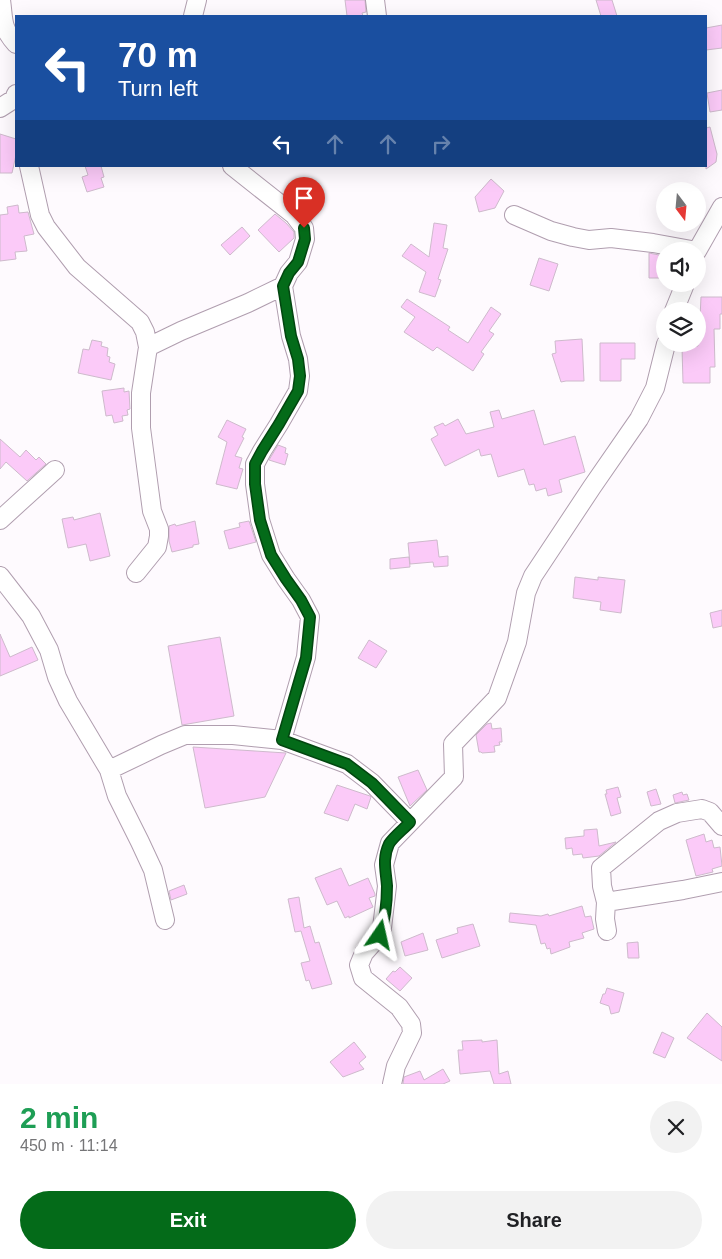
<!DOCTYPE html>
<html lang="en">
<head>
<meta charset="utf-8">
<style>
  :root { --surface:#fff; --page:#f2f2f2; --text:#202124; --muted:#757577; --accent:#046b19 }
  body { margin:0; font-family:Helvetica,sans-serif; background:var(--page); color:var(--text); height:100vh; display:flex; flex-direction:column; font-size:19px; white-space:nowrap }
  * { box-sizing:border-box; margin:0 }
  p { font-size:16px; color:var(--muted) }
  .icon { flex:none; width:28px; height:28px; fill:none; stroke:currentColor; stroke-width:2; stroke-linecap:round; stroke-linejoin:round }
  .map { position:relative; height:1084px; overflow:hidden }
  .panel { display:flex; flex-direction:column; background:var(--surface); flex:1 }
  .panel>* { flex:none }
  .top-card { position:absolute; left:15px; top:15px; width:692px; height:152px; border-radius:0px; box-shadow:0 5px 20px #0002; background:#1a4fa0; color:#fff; overflow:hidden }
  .needle { width:32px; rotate:164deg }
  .fabs { position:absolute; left:656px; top:182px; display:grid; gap:10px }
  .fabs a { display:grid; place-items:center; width:50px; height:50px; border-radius:50%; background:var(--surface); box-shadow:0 5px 20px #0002; font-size:25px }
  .pin { position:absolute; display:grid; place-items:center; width:42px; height:42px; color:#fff; margin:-51px -21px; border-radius:50% 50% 50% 0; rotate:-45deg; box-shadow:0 0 5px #0007 }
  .pin .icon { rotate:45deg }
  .me { position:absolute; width:55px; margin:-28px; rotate:11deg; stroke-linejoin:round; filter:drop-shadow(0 0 4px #0008) }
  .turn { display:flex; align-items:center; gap:18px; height:105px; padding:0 20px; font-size:22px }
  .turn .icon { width:65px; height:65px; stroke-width:2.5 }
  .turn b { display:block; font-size:35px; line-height:42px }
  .lanes { display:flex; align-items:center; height:48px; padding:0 20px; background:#0003; justify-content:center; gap:25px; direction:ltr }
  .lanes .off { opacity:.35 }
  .round { display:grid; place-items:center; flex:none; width:52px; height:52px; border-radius:26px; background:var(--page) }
  .headline { display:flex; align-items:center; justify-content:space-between; height:85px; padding:0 20px }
  h1 { font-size:30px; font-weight:800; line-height:38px; color:#1e9e55 }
  .cta { display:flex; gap:10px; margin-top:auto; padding:10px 20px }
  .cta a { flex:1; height:58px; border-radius:30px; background:var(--accent); color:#fff; font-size:20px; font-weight:800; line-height:58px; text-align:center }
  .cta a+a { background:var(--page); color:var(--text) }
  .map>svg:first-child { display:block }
  .building { fill:#fbcaf8; stroke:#cebacc }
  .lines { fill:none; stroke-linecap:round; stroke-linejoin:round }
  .minor-casing { stroke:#b09eaf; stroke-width:20 }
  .minor { stroke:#fff; stroke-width:18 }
  .route-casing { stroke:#034610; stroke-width:12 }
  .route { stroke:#046b19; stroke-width:9 }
</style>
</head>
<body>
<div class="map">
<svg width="722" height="1084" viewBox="0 0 722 1084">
  <rect width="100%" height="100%" fill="#fefafe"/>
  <path class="building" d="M345,0H365L366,12L362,13L363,16H347Z
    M596,0H612L617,16H601Z
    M722,25V48L706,50V28Z
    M722,90V110L710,112L707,93Z
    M710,127L717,154L716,162L706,169V128Z
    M0,134L16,139V155L12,173H0Z
    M85,166H101L104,177L101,178L104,187L87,192L82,177L88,175Z
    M491,179L504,191L495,208L479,212L475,197Z
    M18,205L19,213L28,212L34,234L24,236L27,251L15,252L16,259L0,261V215L8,214L7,207Z
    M275,214L286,223L294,232V238L279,252L258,230Z
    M434,223L447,225L443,248L448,249L438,279L441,280L435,297L419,292L426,272L402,256L411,244L429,257Z
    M242,227L250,236L230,255L221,245Z
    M649,253L664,256V278H649Z
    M539,258L558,264L549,291L530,285Z
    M701,297H722V314H720V329H714L715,367H710V383H683L682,347L698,346V318H700Z
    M407,299L450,327L448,330L468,343L491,307L501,314L489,331L494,334L481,352L484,354L473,371L437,347L433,351L404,332L415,317L401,307Z
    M582,339L584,381H566L561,382L552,354L556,353L555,341Z
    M92,340L102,342L101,346L108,348L107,356L110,357L109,362L115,364L111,380L78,373L83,349L89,350Z
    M600,343H635V359H621V381H600Z
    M124,388V392L129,391L130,409L127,410L128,415L122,416L123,421L114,423L112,415L106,416L102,391Z
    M499,410L502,419L534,410L544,445L575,436L585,472L559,480L562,492L548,496L546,488L536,491L534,484L529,485L524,469L498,477L491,454L481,456L479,449L445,466L431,439L438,435L434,427L443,423L445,426L458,419L466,434L494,427L490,412Z
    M227,420L246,429L242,437L244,438L235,456L242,458L239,468L243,469L237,489L216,484L227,442L218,437Z
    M0,439L20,457L26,450L36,460L39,457L46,464L27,481L6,462L0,469Z
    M278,445L286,448L285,453L288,454L285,465L269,460Z
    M100,513L110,556L90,561L86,544L68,548L62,519L73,517L74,520Z
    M195,521L199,544L193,545V547L172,552L169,541V526L175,524L176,526Z
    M249,521L256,542L229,549L224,531L240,527L239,523Z
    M437,540L439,557L448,556V566L434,567L433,562L410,564L408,543Z
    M409,557L410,567L390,569V559Z
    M575,577L598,580V577L625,580L621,613L600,610L601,602L573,598Z
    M722,610V626L713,628L710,613Z
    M0,634L10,657L32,647L38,660L0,676Z
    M220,637L234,716L182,725L168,646Z
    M369,640L387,651L376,668L358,658Z
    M491,723L492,729L501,728L502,742H499L500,745L494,746L495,752L482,753L481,752H479L476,735L487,724Z
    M193,747L286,753L265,797L205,808Z
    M418,770L427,790L410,806L398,777Z
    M337,785L370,796L371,797L367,809L355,804L348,821L324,813Z
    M618,787L621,797L617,798L621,813L611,816L605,794H607L606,790Z
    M656,789L661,804L651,806L647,792Z
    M682,792L683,795L687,794L689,800L675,803L673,795Z
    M597,829L599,846L616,842L599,856L583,858L582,854L573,855L572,848L566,849L565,838L584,836V830Z
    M704,834L706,842L712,840L714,848L720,847L722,866L712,869L713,872L696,876L686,840Z
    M341,868L349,886L368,878L375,894V896L369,898L373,907L349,918V916L345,918L337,901L327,905L315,878Z
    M184,885L187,894L171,900L169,891Z
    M299,897L304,928L310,926L315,943L319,942L332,984L312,989L309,980L306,981L301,963L310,961L301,931L295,932L288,899Z
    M582,906L585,917L591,916L594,929L582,933L584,938L569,942L570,947L551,954L550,948L547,949L545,943L541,944L536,925L509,922L510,913L541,916L548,914L549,916Z
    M473,924L480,946L442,958L436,940L458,933L457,928Z
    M423,933L428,950L405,956L401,942Z
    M638,942L639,958H628L627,943Z
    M400,967L412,978L400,991L386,979L393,971L395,972Z
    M607,988L624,993L619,1012L611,1014L609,1006L600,1003L603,994H605Z
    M707,1013L722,1027V1061L687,1038Z
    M662,1032L674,1038L665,1058L653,1053Z
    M482,1040V1042L497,1040L499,1074L508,1071L511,1084H494L490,1071L460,1074L458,1050H463L462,1041Z
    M354,1042L366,1057L359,1063L364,1069L343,1077L330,1062Z
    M443,1069L450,1081L443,1084H403L404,1077L420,1071L424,1080Z"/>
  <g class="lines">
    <g class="minor-casing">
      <path id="minor" d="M1,0C4,21 1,27 16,44
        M375,0L377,16
        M193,16L197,0
        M0,108L14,99L16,94
        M29,166L40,215L46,227L77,267L140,322L145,332L148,347
        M514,215L551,231L573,237L589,240L611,238L653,243L697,251
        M697,251L722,207
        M674,311L685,284
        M0,520L55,470
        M136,573L157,547L159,536V529L152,511L141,428V393L148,347L181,331L248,303L283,286L289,273L298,262L305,239L304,228L294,215L232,166
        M0,576L31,616L49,650L57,677L68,701L109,770L161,745L185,735H233L282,740L347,764L372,783L410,822
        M282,740L306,657L310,617L301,600L286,579L271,555L260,520L255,484V464L262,451L279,424L298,391L300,376L298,359L291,336L283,286
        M109,770L117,796L140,842L153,870L165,920
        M606,902L683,890L722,882
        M607,931L605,919L606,902L602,886L601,868L659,821L677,813L702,809L710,812L722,826
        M392,1084L396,1066L412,1033L411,1024L399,1007L363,978L359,965L364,953L380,935L382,928L387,886L384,865L390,843L454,777L453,744L497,698L517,642L526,593L533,576L592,487L639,419L655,388L666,344"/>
    </g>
    <use href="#minor" class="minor"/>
  </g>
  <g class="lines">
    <g class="route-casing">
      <path id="route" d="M304,228L305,239L298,262L289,273L283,286L291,336L298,359L300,376L298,391L279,424L262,451L255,464V484L260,520L271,555L286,579L301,600L310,617L306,658L282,740L347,764L372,783L410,822C404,829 394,836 389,844C382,859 386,871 387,886C387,902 385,920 380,935"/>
    </g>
    <use href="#route" class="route"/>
  </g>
</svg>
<div class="fabs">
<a><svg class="needle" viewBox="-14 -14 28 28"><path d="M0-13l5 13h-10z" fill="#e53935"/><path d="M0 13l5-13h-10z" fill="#757577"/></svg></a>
<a><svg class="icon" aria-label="sound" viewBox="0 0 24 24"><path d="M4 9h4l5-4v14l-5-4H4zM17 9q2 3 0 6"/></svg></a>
<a><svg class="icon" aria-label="layers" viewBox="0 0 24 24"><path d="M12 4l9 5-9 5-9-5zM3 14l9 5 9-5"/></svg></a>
</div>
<div class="pin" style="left:304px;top:228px;background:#d93025"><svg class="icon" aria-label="arrive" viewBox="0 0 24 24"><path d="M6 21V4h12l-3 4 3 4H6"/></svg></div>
<svg class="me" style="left:380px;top:935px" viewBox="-20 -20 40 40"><path d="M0-17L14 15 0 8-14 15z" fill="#046b19" stroke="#fff" stroke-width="4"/></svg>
<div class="top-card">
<div class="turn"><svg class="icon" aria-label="left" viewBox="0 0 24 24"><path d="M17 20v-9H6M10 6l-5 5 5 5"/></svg><div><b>70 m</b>Turn left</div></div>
<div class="lanes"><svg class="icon" aria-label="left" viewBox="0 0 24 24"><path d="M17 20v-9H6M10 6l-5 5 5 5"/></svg><svg class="icon off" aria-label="ahead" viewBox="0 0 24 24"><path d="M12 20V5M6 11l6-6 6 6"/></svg><svg class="icon off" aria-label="ahead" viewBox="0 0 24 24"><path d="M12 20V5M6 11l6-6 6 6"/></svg><svg class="icon off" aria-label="right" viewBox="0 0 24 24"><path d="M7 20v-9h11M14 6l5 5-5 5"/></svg></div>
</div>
</div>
<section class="panel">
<div class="headline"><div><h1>2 min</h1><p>450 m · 11:14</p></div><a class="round"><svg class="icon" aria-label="close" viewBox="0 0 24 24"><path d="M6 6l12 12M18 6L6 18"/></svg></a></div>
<div class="cta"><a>Exit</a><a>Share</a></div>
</section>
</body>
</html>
